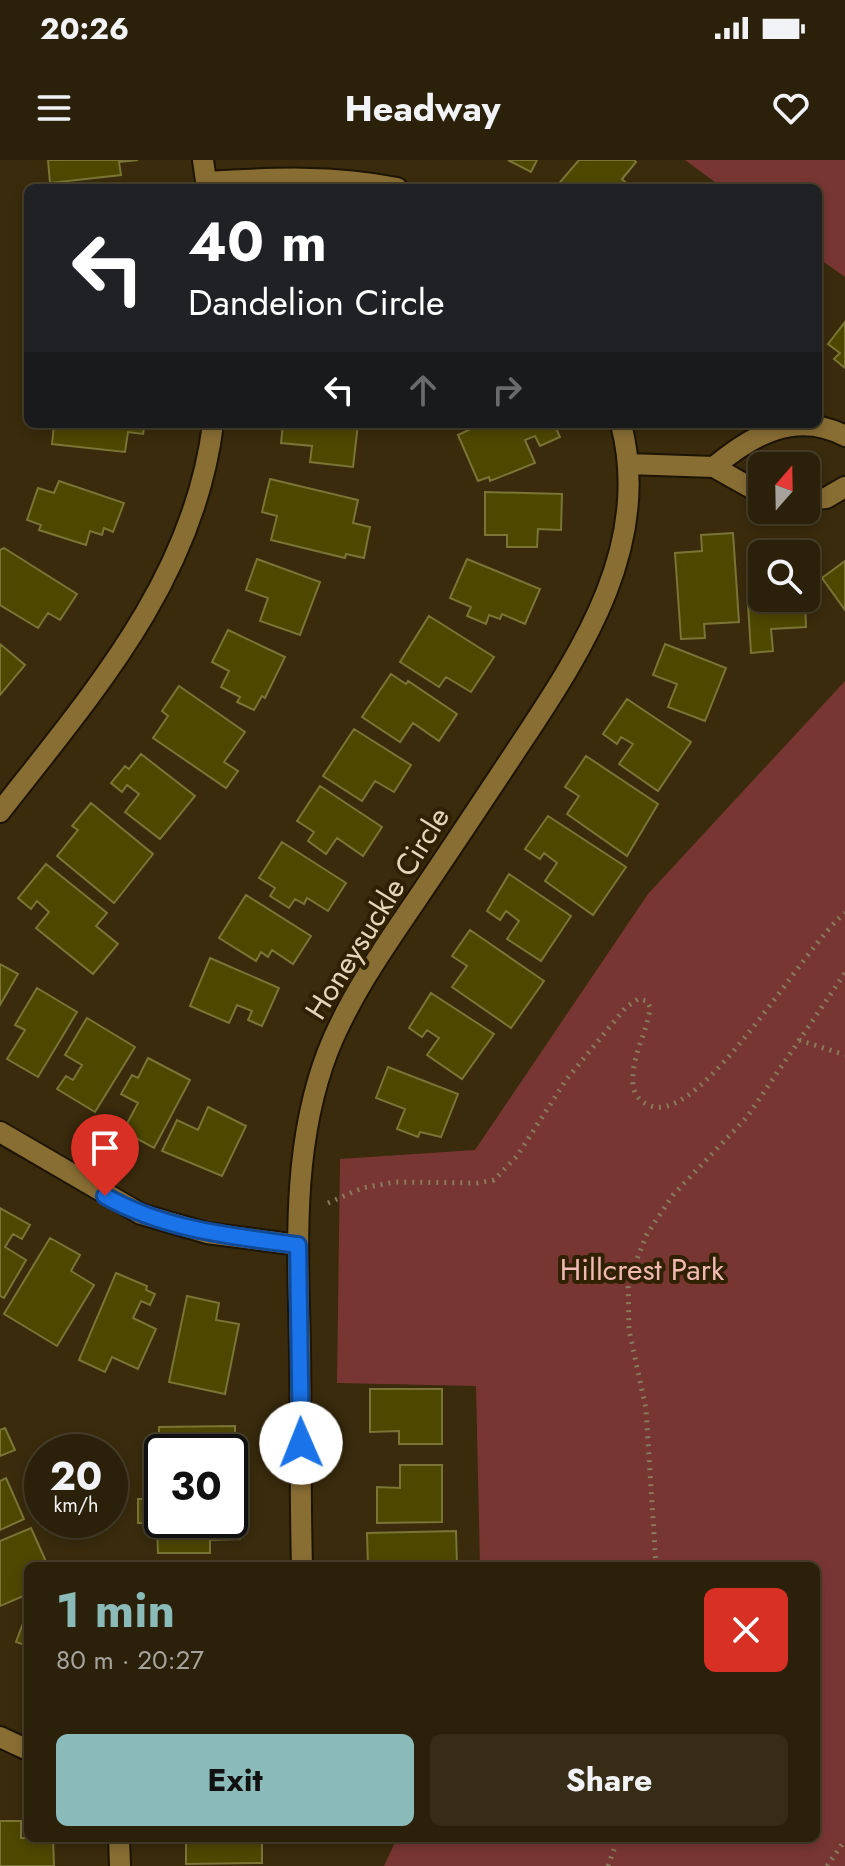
<!DOCTYPE html>
<html lang="en">
<head>
<meta charset="utf-8">
<style>
  :root { --surface:#2b2009; --page:#372d17; --text:#f1f3f6; --muted:#a6a39c; --line:#473e2a; --accent:#8bbbb9 }
  body { margin:0; font-family:Jost,sans-serif; background:var(--page); color:var(--text); height:100vh; display:flex; flex-direction:column; font-size:30px; white-space:nowrap }
  * { box-sizing:border-box; margin:0 }
  p { font-size:26px; color:var(--muted) }
  .icon { flex:none; width:44px; height:44px; fill:none; stroke:currentColor; stroke-width:2; stroke-linecap:round; stroke-linejoin:round }
  .map { position:relative; flex:1; overflow:hidden }
  .details { position:absolute; left:24px; top:1402px; width:796px; height:280px; display:flex; flex-direction:column; background:var(--surface); border-radius:12px; box-shadow:0 4px 12px #0003,0 0 0 2px var(--line) }
  .details>* { flex:none }
  .banner { position:absolute; left:24px; top:24px; width:798px; height:244px; border-radius:12px; box-shadow:0 4px 12px #0003,0 0 0 2px var(--line); background:#202124; color:#fff; overflow:hidden }
  .needle { width:52px; rotate:20deg }
  .controls { position:absolute; left:748px; top:292px; display:grid; gap:16px }
  .controls a { display:grid; place-items:center; width:72px; height:72px; border-radius:12px; background:var(--surface); box-shadow:0 4px 12px #0003,0 0 0 2px var(--line); font-size:40px }
  .speed { position:absolute; left:24px; top:1274px; display:flex; gap:16px; font-size:40px; font-weight:700; text-align:center }
  .speed>* { display:grid; place-content:center; width:104px; height:104px; border-radius:50%; background:var(--surface); box-shadow:0 4px 12px #0003,0 0 0 2px var(--line); line-height:1 }
  .speed small { font-size:20px; font-weight:400 }
  .speed .limit { border:4px solid #111; border-radius:12px; background:#fff; color:#111 }
  .pin { position:absolute; display:grid; place-items:center; width:68px; height:68px; color:#fff; margin:-82px -34px; border-radius:50% 50% 50% 0; rotate:-45deg; box-shadow:0 0 8px #0007 }
  .pin .icon { rotate:45deg }
  .me { position:absolute; width:88px; margin:-44px; rotate:359deg; stroke-linejoin:round; filter:drop-shadow(0 0 6px #0008) }
  .turn { display:flex; align-items:center; gap:28px; height:168px; padding:0 32px; font-size:36px }
  .turn .icon { width:104px; height:104px; stroke-width:2.5 }
  .turn b { display:block; font-size:56px; line-height:68px }
  .lanes { display:flex; align-items:center; height:76px; padding:0 32px; background:#0003; justify-content:center; gap:40px; direction:ltr }
  .lanes .off { opacity:.35 }
  .round { display:grid; place-items:center; flex:none; width:84px; height:84px; border-radius:12px; background:var(--page) }
  .overview { display:flex; align-items:center; justify-content:space-between; height:136px; padding:0 32px }
  h1 { font-size:48px; font-weight:700; line-height:60px; color:var(--accent) }
  .button { display:flex; gap:16px; margin-top:auto; padding:16px 32px }
  .button a { flex:1; height:92px; border-radius:12px; background:var(--accent); color:#111; font-size:32px; font-weight:700; line-height:92px; text-align:center }
  .button a+a { background:var(--page); color:var(--text) }
  .status { display:flex; justify-content:space-between; align-items:center; height:56px; padding:0 40px; background:var(--surface); direction:ltr }
  .status svg { height:22px; fill:currentColor }
  header { display:flex; justify-content:space-between; align-items:center; height:104px; padding:0 32px; background:var(--surface); font-size:36px; font-weight:700 }
  .map>svg:first-child { display:block }
  .green { fill:#783633 }
  .building { fill:#4d4700; stroke:#7a7436; stroke-width:2 }
  .lines { fill:none; stroke-linecap:round; stroke-linejoin:round }
  .minor-casing { stroke:#1d1404; stroke-width:24 }
  .path { stroke:#887a5b; stroke-width:5; stroke-dasharray:2 6; stroke-linecap:butt }
  .minor { stroke:#896e34; stroke-width:20 }
  .route-casing { stroke:#114b97; stroke-width:20 }
  .route { stroke:#1a73e8; stroke-width:14 }
  .labels { text-anchor:middle; dominant-baseline:central; stroke-width:8; stroke-linejoin:round; paint-order:stroke }
  .street-label { font-size:30px; fill:#e4d6b9; stroke:#2f2102 }
  .park-label { font-size:30px; fill:#f1b9b4; stroke:#2f2102 }
</style>
</head>
<body>
<div class="status"><b>20:26</b><svg viewBox="0 0 49 12"><path d="M0 12V9h3v3zM5 12V6h3v6zM10 12V3h3v9zM15 12V0h3v12zM26 1h20v11H26zM47 4h2v5h-2z"/></svg></div>
<header><svg class="icon" aria-label="menu" viewBox="0 0 24 24"><path d="M4 6h16M4 12h16M4 18h16"/></svg>Headway<svg class="icon" aria-label="heart" viewBox="0 0 24 24"><path d="M12 20l-8-8c-3-5 5-10 8-4 3-6 11-1 8 4z"/></svg></header>
<div class="map">
<svg width="845" height="1706" viewBox="0 0 845 1706">
  <rect width="100%" height="100%" fill="#392b0c"/>
  <path class="green" d="M685,0H845V117L818,98V28H723Z
    M845,521V1706H384L397,1678H816V1406H480L476,1226L337,1223L340,999L475,990L648,734Z"/>
  <path class="building" d="M48,0H138L119,2L121,15L50,23Z
    M508,0H537L531,12Z
    M579,0H634L636,2L622,19L628,25L626,28H555Z
    M845,162V208L834,199L840,193L828,184Z
    M54,264H145L143,274L128,272L125,292L52,284Z
    M283,264H358L353,307L310,302L312,286L281,283Z
    M471,264H554L560,277L540,286L535,276L525,280L535,303L490,321L489,317L478,321L458,275L473,268Z
    M270,319L358,340L353,363L370,367L364,398L346,394L345,398L271,380L277,356L262,352Z
    M59,321L124,343L113,372L104,368L102,375L90,371L86,385L39,370L41,365L27,360L38,328L54,333Z
    M485,332L562,334L561,370L538,369L537,387H507V375H485Z
    M733,373L739,462L704,464L705,478L681,479L675,393L702,391L701,375Z
    M4,388L77,434L60,460L48,453L38,468L0,445V390Z
    M257,399L320,422L300,475L260,461L268,438L246,430Z
    M467,399L540,429L525,464L502,454L500,459L489,455L486,464L467,456L471,447L450,438Z
    M845,401V450L822,418Z
    M762,426V438H805L806,467L771,469L773,491L751,493L747,427Z
    M429,456L494,497L471,532L446,517L439,527L400,502Z
    M228,470L285,497L265,538L262,536L254,550L237,542L240,537L221,527L229,511L212,502Z
    M0,484L25,505L0,535Z
    M665,484L726,508L705,561L668,547L677,524L653,515Z
    M391,514L406,524L408,521L457,554L439,581L413,563L400,582L362,557Z
    M179,526L245,572L224,602L238,611L226,628L153,578L168,556L162,551Z
    M627,539L691,582L658,631L619,604L633,584L621,577L617,584L603,574Z
    M354,569L411,605L394,632L375,621L362,641L323,616Z
    M141,594L195,636L160,679L125,652L139,634L127,625L122,632L111,623L125,606L129,609Z
    M586,596L658,644L627,696L567,654L579,636L565,627Z
    M320,626L382,667L363,696L337,678L326,694L308,681L314,672L297,661Z
    M91,643L153,694L114,743L57,696L78,670L72,666Z
    M548,656L626,707L593,755L545,721L557,703L544,693L540,699L525,689Z
    M282,682L346,723L328,751L307,738L304,744L295,739L289,748L270,736L275,728L259,718Z
    M46,704L107,753L96,766L118,784L93,814L36,768L49,752L37,741L31,749L18,738Z
    M509,714L571,756L541,801L507,779L519,761L506,751L500,760L487,751Z
    M246,735L311,776L293,804L272,790L268,797L261,792L256,801L219,778Z
    M470,770L544,821L511,868L452,827L467,806L452,796Z
    M210,798L279,828L262,866L248,860L252,851L237,845L229,863L190,846Z
    M0,804L18,814L0,845Z
    M37,828L77,852L38,917L7,899L25,870L15,865Z
    M431,833L494,874L462,919L427,895L439,878L427,870L422,877L409,868Z
    M87,858L135,887L95,952L57,929L66,916L73,920L82,905L65,895Z
    M148,898L190,920L154,988L123,971L138,943L121,934L132,915L138,918Z
    M388,907L458,934L441,977L420,972L418,977L397,969L405,949L376,938Z
    M208,947L246,966L222,1016L162,991L177,960L198,970Z
    M0,1048L30,1065L22,1079L13,1074L5,1087L26,1100L4,1138L0,1136Z
    M50,1078L80,1095L71,1111L94,1125L57,1186L4,1154Z
    M116,1113L147,1126L146,1130L155,1134L150,1145L141,1141L133,1158L156,1169L138,1209L112,1197L105,1212L79,1200Z
    M187,1136L219,1143L216,1160L239,1164L225,1234L169,1222Z
    M370,1229H442V1284H399V1271L370,1272Z
    M235,1266V1307H230V1292H162L159,1321V1267Z
    M5,1268L15,1290L0,1296V1270Z
    M400,1305H442V1362L377,1363V1327L400,1328Z
    M6,1318L24,1359L0,1370V1321Z
    M230,1334H240V1379L210,1380V1393H158L157,1363H138V1339H162V1335V1360H230Z
    M31,1368L48,1406H28V1434L0,1446V1381Z
    M456,1371L457,1406H368L367,1373Z
    M160,1402H236V1406H160Z
    M28,1450V1486L16,1482Z
    M0,1661H21V1678H53L54,1706H0Z
    M186,1678H262V1703L186,1704Z"/>
  <g class="lines">
    <g class="minor-casing">
      <path id="minor" d="M203,0L207,28
        M206,22C270,18 334,15 397,28
        M628,304L714,307L762,334
        M714,307C752,275 796,250 845,276
        M806,340L826,338L845,327
        M0,652C92,534 194,419 213,264
        M0,972L141,1054L207,1073L298,1085
        M302,1406C300,1334 301,1262 300,1190C298,1089 291,987 328,891C349,838 383,789 415,742C451,689 486,636 521,583C584,488 652,383 621,264
        M0,1577L28,1590
        M119,1678L120,1706"/>
    </g>
    <path class="path" d="M799,880L845,895
      M328,1043L362,1028L395,1022L477,1023L494,1020L517,996L566,920L626,847L638,839L647,841L650,847C648,872 631,895 633,924C634,935 641,943 651,946C703,964 805,784 845,753
      M656,1406L646,1249L629,1170L628,1121L647,1074L673,1035L747,957L845,813
      M608,1706L618,1678
      M827,1706L845,1680"/>
    <use href="#minor" class="minor"/>
  </g>
  <g class="lines">
    <g class="route-casing">
      <path id="route" d="M105,1036C165,1070 231,1076 298,1085L301,1283"/>
    </g>
    <use href="#route" class="route"/>
  </g>
  <g class="labels">
    <g class="street-label">
      <text transform="translate(377 753) rotate(-58)">Honeysuckle Circle</text>
    </g>
    <g class="park-label">
      <text x="642" y="1109">Hillcrest Park</text>
    </g>
  </g>
</svg>
<div class="controls">
<a><svg class="needle" viewBox="-14 -14 28 28"><path d="M0-13l5 13h-10z" fill="#e53935"/><path d="M0 13l5-13h-10z" fill="#a6a39c"/></svg></a>
<a><svg class="icon" aria-label="search" viewBox="0 0 24 24"><circle cx="10" cy="10" r="6"/><path d="M15 15l6 6"/></svg></a>
</div>
<div class="speed"><div>20<small>km/h</small></div><div class="limit">30</div></div>
<div class="pin" style="left:105px;top:1036px;background:#d93025"><svg class="icon" aria-label="arrive" viewBox="0 0 24 24"><path d="M6 21V4h12l-3 4 3 4H6"/></svg></div>
<svg class="me" style="left:301px;top:1283px" viewBox="-20 -20 40 40"><circle r="19" fill="#fff"/><path d="M0-13L10 11 0 6-10 11z" fill="#1a73e8"/></svg>
<div class="banner">
<div class="turn"><svg class="icon" aria-label="left" viewBox="0 0 24 24"><path d="M17 20v-9H6M10 6l-5 5 5 5"/></svg><div><b>40 m</b>Dandelion Circle</div></div>
<div class="lanes"><svg class="icon" aria-label="left" viewBox="0 0 24 24"><path d="M17 20v-9H6M10 6l-5 5 5 5"/></svg><svg class="icon off" aria-label="ahead" viewBox="0 0 24 24"><path d="M12 20V5M6 11l6-6 6 6"/></svg><svg class="icon off" aria-label="right" viewBox="0 0 24 24"><path d="M7 20v-9h11M14 6l5 5-5 5"/></svg></div>
</div>
<section class="details">
<div class="overview"><div><h1>1 min</h1><p>80 m · 20:27</p></div><a class="round" style="background:#d93025;color:#fff"><svg class="icon" aria-label="close" viewBox="0 0 24 24"><path d="M6 6l12 12M18 6L6 18"/></svg></a></div>
<div class="button"><a>Exit</a><a>Share</a></div>
</section>
</div>
</body>
</html>
